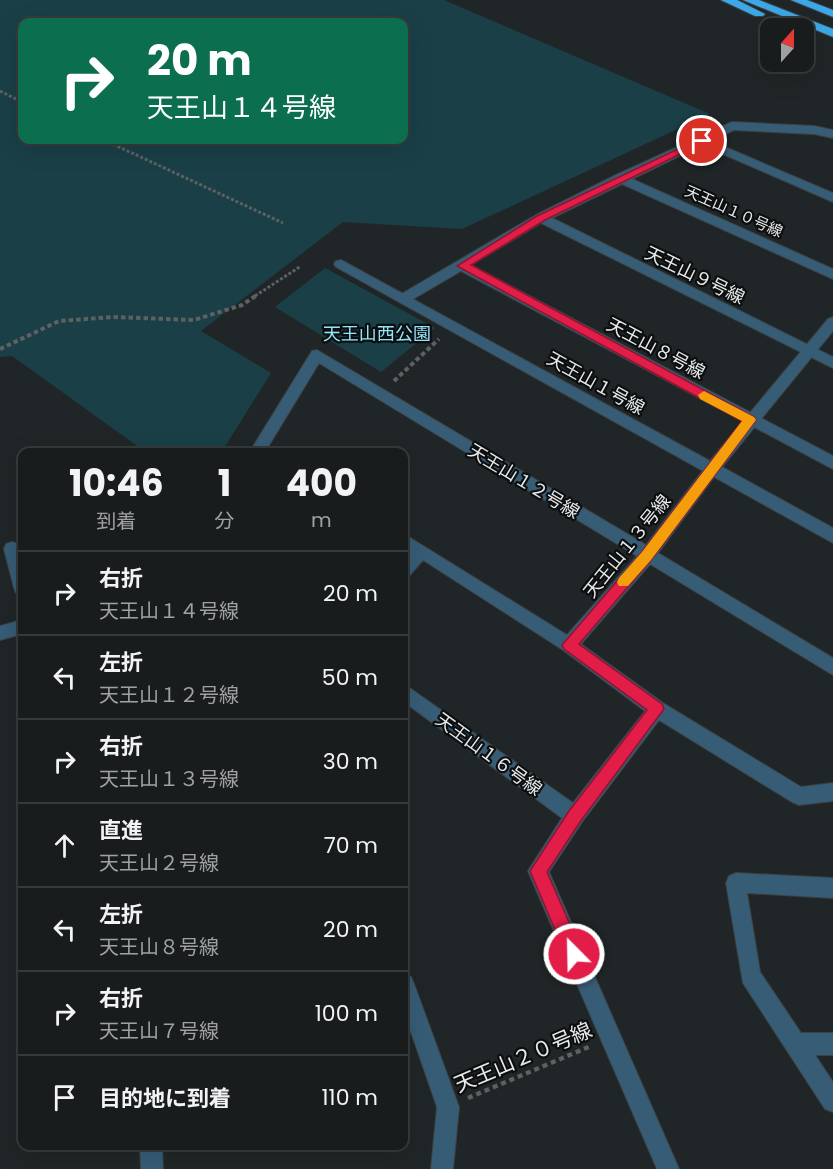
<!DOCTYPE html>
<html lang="ja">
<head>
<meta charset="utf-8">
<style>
  :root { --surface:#181c1d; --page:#212526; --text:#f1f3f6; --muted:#9fa1a4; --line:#363a3b }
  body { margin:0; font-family:Poppins,"Noto Sans JP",sans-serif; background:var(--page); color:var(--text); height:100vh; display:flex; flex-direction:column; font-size:22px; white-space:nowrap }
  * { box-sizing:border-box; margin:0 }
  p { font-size:20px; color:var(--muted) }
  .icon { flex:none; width:33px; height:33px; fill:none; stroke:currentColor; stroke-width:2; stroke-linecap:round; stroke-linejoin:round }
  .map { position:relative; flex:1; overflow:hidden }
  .drawer { position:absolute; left:18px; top:448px; width:390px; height:702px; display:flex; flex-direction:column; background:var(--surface); border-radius:12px; box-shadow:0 6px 24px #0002,0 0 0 2px var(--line) }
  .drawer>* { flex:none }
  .banner { position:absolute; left:18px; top:18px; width:390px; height:126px; border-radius:12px; box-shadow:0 6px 24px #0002,0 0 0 2px var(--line); background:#0b6e4f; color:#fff; overflow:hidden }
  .needle { width:39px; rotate:21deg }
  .tools { position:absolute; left:760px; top:18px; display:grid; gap:12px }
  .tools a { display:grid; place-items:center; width:54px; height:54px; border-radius:12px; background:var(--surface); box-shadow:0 6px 24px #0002,0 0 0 2px var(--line); font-size:30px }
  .pin { position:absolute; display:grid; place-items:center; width:51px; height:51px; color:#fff; margin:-26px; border:3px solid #fff; border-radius:50%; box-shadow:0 2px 6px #0007 }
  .me { position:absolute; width:66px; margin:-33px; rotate:337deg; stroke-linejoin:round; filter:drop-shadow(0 0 4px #0008) }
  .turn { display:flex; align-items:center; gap:21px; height:126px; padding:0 30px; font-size:27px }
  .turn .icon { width:78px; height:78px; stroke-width:2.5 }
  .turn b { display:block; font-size:42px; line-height:51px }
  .eta { display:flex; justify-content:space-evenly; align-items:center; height:102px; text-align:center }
  .eta b { font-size:36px; font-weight:700; line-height:42px }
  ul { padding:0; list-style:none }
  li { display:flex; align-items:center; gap:18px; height:84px; padding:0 30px; border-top:2px solid var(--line) }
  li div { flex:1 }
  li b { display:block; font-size:22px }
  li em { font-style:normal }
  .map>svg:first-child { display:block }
  .green { fill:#1a3f47; fill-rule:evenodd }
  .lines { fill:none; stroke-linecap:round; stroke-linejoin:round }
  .minor-casing { stroke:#3c4142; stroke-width:2 }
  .tertiary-casing { stroke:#3c4142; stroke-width:2 }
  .motorway-casing { stroke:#3c4142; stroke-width:2 }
  .path-far2 { stroke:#5c6162; stroke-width:3; stroke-dasharray:3 2; stroke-linecap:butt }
  .path-far1 { stroke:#5c6162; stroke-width:4; stroke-dasharray:4.5 3; stroke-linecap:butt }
  .path { stroke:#5c6162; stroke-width:4.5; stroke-dasharray:5 4; stroke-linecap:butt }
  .minor { fill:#375c76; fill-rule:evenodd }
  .tertiary { fill:#375c76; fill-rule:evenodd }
  .motorway { fill:#3da8e7; fill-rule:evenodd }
  .route { fill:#e11d48; stroke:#92132f; stroke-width:1.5 }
  .slow { fill:#f59e0b }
  .labels { text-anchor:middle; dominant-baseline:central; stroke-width:4.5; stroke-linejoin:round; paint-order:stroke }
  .far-street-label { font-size:15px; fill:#e6eaea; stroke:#0c0e0f }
  .street-label { font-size:18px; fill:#e6eaea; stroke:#0c0e0f }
  .park-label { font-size:18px; fill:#93e3f7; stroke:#0c0e0f }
  .near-street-label { font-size:21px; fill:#e6eaea; stroke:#0c0e0f }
</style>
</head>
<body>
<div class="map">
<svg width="833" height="1169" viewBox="0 0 833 1169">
  <rect width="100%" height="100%" fill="#202627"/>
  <path class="green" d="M0,0H444L710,114L462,229L343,222L201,331L271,373L221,453H147L12,356L0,357ZM22,22H404V140H22Z
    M325,268L435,328L381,372L275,307Z"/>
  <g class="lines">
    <g class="minor-casing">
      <path id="minor" d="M732,122L814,126L833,130V138L814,134L734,130L711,141L833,193V202L702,145L632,179L833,269V279L622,184L552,218L833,357V368L541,223L471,265L833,456V469L461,271L408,302L403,304L396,299L398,296L536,215L616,175Z
        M317,350L646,545L707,465H717L720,469L717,473L658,553L833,658V675L650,564L581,644L663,703L801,787L833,783V801L799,805L792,802L659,720L582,822L549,872L679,1169H657L528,871L562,818L404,702V684L573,803L645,711L563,650L423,560L410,575L404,577V559L410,552L404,548V534L567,635L637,556L319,363L268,447L274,453H254L251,449L254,445L312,351Z
        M12,542L18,544L22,558V595L16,593L14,588L4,549L6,544Z
        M22,620V634L0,640V626Z
        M736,873L833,878V898L747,893L760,972L801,1033H833V1055H815L833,1082V1112L825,1109L743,983L726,883L729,876Z
        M404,974L411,977L414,984L459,1107L453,1169H431L437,1107L404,1012Z
        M140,1146H162L163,1169H141Z"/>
    </g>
    <g class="tertiary-casing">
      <path id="tertiary" d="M341,260L710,461L828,319L833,317V331L722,467L833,528V543L336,267L334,264L336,261Z"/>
    </g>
    <g class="motorway-casing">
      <path id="motorway" d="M721,0H737L765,14L763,16H755Z
        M743,0H759L833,29V37Z
        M791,0H807L833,10V17Z"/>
    </g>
    <path class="path-far2" d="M0,91L22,102
      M104,140L283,223
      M255,296L301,266"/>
    <path class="path-far1" d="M0,349L59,321L113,317L194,320L242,305L257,295
      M394,381L439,339"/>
    <path class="path" d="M468,1098L591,1046"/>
    <use href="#minor" class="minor"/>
    <use href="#tertiary" class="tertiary"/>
    <use href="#motorway" class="motorway"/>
  </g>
  <path class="route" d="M699,139L707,141L545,220L471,265L754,417L756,420L651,560L579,644L662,704L664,709L580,822L547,872L583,954L580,960L574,963L568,960L530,871L569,811L647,710L564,649L562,645L642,552L742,421L457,266L537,216Z"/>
  <path class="slow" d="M704,391L754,417L756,420L651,560L628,586H619L617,582L619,578L642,552L742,421L700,399L698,395Z"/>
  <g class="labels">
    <g class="far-street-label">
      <text transform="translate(734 211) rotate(24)">天王山１０号線</text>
    </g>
    <g class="street-label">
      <text transform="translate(695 275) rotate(26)">天王山９号線</text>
      <text transform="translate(656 348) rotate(28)">天王山８号線</text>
      <text transform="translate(596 383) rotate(29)">天王山１号線</text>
      <text transform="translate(524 481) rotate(31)">天王山１２号線</text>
      <text transform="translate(627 546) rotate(-51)">天王山１３号線</text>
      <text transform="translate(489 754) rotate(36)">天王山１６号線</text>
    </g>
    <g class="park-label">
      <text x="377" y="333">天王山西公園</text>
    </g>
    <g class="near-street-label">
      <text transform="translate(523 1057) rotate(-23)">天王山２０号線</text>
    </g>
  </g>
</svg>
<div class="tools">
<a><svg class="needle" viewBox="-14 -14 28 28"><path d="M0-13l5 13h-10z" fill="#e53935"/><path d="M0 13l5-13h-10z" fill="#9fa1a4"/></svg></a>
</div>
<div class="pin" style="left:702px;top:141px;background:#d93025"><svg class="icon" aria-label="arrive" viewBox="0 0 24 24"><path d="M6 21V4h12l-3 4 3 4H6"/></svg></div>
<svg class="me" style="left:574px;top:954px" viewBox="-20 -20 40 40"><circle r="17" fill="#e11d48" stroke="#fff" stroke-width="3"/><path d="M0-11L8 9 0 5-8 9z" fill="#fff"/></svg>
<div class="banner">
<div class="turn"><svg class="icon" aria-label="right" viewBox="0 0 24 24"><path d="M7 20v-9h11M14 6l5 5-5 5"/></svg><div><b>20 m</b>天王山１４号線</div></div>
</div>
<section class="drawer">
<div class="eta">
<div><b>10:46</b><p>到着</p></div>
<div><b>1</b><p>分</p></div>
<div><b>400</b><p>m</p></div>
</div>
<ul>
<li><svg class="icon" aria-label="right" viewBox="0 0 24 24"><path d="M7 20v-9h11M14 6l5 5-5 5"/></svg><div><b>右折</b><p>天王山１４号線</p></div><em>20 m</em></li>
<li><svg class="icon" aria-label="left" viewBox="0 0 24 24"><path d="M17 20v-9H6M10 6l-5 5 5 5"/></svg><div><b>左折</b><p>天王山１２号線</p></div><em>50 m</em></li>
<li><svg class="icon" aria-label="right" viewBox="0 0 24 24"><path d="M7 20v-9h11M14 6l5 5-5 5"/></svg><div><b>右折</b><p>天王山１３号線</p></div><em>30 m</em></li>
<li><svg class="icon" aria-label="ahead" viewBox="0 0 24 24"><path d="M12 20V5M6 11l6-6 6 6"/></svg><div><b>直進</b><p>天王山２号線</p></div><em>70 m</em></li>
<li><svg class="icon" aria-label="left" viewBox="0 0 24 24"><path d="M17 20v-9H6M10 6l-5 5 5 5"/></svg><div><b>左折</b><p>天王山８号線</p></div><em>20 m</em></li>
<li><svg class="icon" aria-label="right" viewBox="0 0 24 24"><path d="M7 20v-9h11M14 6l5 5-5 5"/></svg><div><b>右折</b><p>天王山７号線</p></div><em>100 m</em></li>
<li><svg class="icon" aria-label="arrive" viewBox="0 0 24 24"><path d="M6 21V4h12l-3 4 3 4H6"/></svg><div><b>目的地に到着</b></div><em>110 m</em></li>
</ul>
</section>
</div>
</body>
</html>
